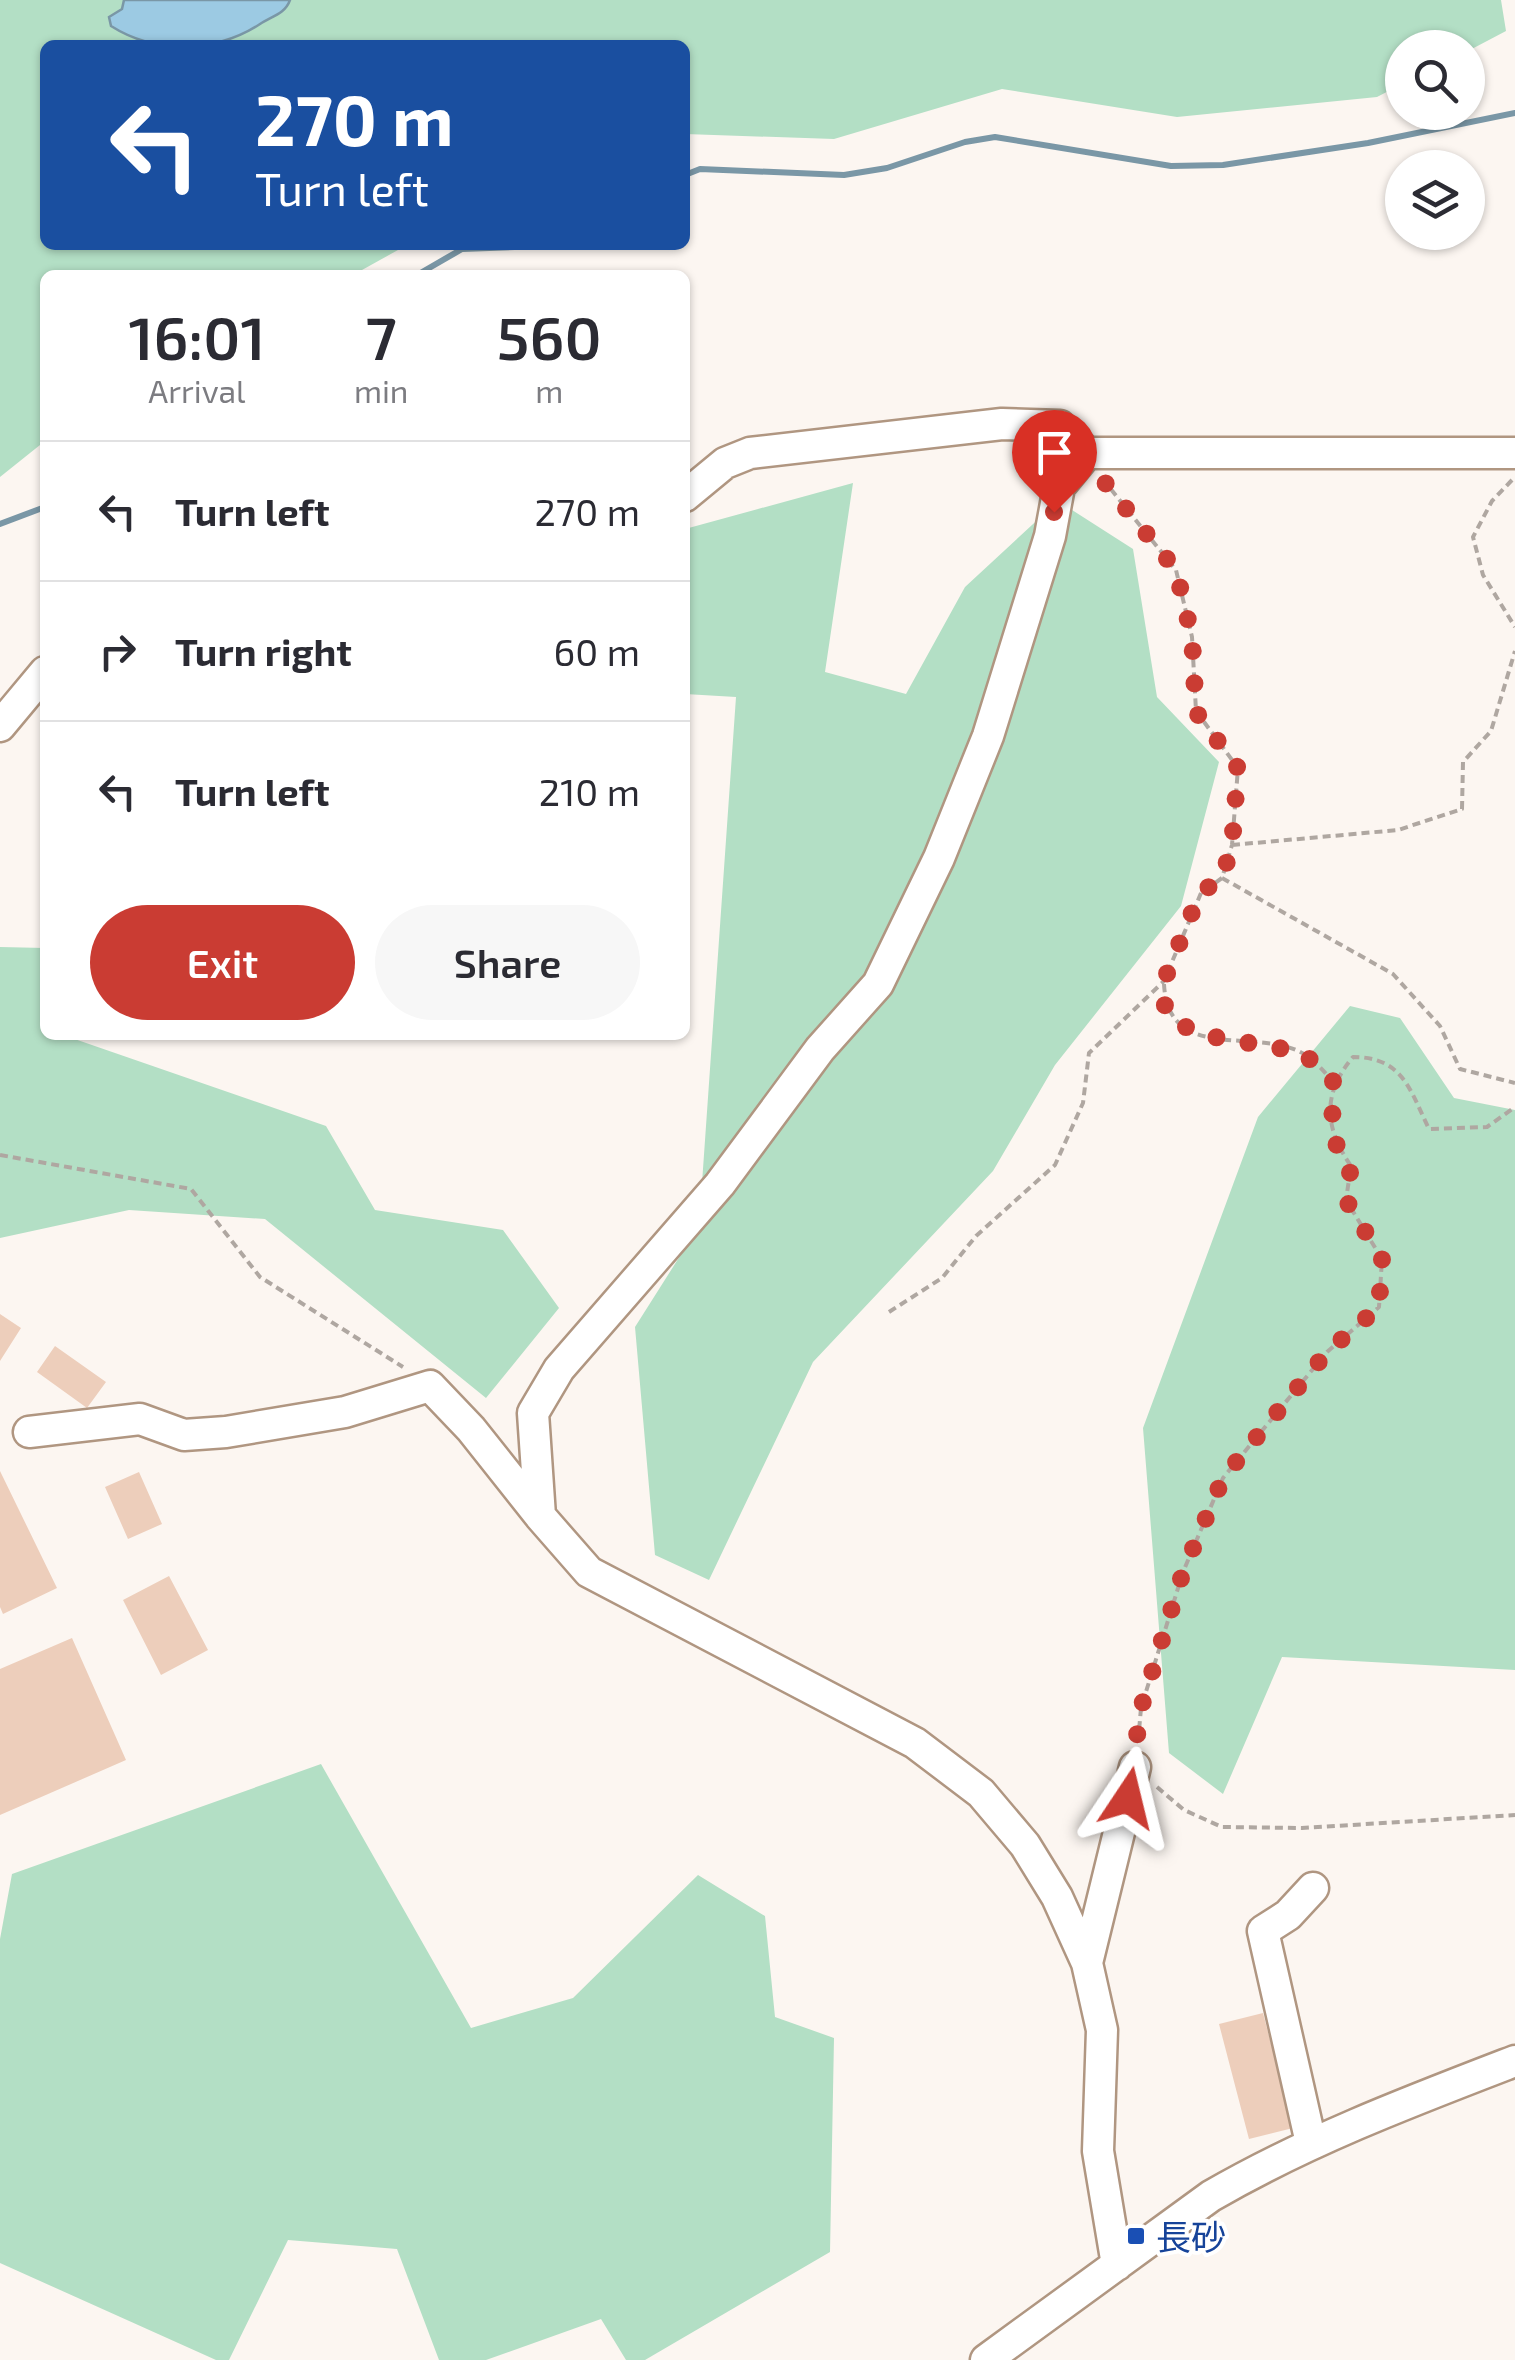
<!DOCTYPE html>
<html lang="en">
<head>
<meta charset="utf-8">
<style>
  :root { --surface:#fff; --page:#f7f7f7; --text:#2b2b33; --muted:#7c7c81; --line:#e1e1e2; --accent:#ca3c33 }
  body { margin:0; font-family:"Exo 2","Noto Sans JP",sans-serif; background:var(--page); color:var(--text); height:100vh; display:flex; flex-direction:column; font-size:38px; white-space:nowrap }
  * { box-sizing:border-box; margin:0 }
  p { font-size:32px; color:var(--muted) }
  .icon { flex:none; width:55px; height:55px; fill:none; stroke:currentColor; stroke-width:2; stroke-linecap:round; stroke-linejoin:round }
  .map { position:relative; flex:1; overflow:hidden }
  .side { position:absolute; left:40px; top:270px; width:650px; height:770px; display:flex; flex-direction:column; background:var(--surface); border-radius:15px; box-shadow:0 2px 8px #0004 }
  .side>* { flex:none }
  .guide { position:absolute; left:40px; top:40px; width:650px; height:210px; border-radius:15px; box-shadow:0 2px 8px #0004; background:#1a4fa0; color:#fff; overflow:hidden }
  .controls { position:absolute; left:1385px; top:30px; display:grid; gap:20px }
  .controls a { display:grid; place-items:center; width:100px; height:100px; border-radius:50%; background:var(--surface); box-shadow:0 2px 8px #0004; font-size:50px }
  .pin { position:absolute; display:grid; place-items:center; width:85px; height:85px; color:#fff; margin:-102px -42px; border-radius:50% 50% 50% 0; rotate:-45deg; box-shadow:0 0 10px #0007 }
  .pin .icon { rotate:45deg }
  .me { position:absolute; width:110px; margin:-55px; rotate:10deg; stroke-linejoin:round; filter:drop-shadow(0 0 8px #0008) }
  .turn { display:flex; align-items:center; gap:35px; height:210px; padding:0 50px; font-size:45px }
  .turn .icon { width:130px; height:130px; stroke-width:2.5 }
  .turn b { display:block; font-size:70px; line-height:85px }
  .eta { display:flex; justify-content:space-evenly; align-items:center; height:170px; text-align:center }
  .eta b { font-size:60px; font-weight:600; line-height:70px }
  .cta { display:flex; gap:20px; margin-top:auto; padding:20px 50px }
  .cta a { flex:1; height:115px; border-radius:60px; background:var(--accent); color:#fff; font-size:40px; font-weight:600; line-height:115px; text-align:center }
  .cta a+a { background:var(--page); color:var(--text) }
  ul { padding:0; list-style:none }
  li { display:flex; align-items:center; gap:30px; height:140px; padding:0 50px; border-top:2px solid var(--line) }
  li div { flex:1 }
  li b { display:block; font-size:38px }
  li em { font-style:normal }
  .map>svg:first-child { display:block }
  .green { fill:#b3dfc5 }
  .water { fill:#9ccae3; stroke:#7a97a6; stroke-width:2.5 }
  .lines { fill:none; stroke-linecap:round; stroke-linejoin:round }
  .stream { stroke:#7a97a6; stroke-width:6 }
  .building { fill:#edcebb }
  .minor-casing { stroke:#b09681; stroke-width:35 }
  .path { stroke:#afa7a1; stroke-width:4; stroke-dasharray:8 5; stroke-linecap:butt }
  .minor { stroke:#fff; stroke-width:30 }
  .route { stroke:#ca3c33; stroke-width:18; stroke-dasharray:0 32.4 }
  .transit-dot { fill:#1a4fb4; stroke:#fff; stroke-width:4 }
  .labels { text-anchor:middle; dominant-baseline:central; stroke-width:8; stroke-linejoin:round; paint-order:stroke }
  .transit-label { font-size:35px; fill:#164399; stroke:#fff; text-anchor:start }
</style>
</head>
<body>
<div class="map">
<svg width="1515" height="2360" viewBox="0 0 1515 2360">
  <rect width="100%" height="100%" fill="#fcf6f1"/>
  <path class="green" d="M0,0H1501L1506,31L1468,51L1402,48V84L1377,97L1177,117L1002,89L834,139L685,134V45H45V245H407L353,275H45V441L0,477Z
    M853,483L825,672L906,694L965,587L1058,501L1133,549L1157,697L1219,762L1181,906L1055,1065L993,1171L813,1362L709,1580L655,1555L635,1327L699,1226L736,697L685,694V529Z
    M0,947L45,948V1035H63L326,1126L375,1210L503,1230L559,1308L486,1398L265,1219L129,1210L0,1238Z
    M1350,1006L1400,1018L1454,1098L1515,1110V1670L1282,1657L1223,1794L1169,1753L1143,1428L1258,1117Z
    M321,1764L471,2028L573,1998L698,1875L765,1916L775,2017L834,2038L830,2252L645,2360H626L601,2319L486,2360H439L397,2249L288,2240L229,2360H216L0,2263V1939L12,1874Z"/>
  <path class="water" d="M124,0H290C285,14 272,16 260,24C216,53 155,54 111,26L109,17L122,9Z"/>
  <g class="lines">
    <path class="stream" d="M685,175L700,169L844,175L887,168L965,142L995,137L1171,166L1223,165L1368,143L1515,113
      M417,275L462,249L568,245
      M0,524L45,507"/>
  </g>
  <path class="building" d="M0,1314L21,1328L0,1361Z
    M55,1346L106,1382L87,1408L37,1372Z
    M0,1471L57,1588L3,1614L0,1607Z
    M139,1472L162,1524L128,1539L105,1487Z
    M169,1576L208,1650L161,1675L123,1600Z
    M72,1638L126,1760L0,1815V1669Z
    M1263,2013L1293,2128L1249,2139L1219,2024Z"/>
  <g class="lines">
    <g class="minor-casing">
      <path id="minor" d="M1087,453L1059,487L1050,536L988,736L939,858L878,984L820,1049L720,1184L559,1369L533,1413L540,1516L589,1572L915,1743L981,1793L1025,1845L1057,1897L1087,1963L1102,2030L1098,2151L1117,2265
        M685,496L725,463L750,453L1002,424L1060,426L1087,453H1515
        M0,726L45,672
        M29,1432L140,1419L184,1435L226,1432L345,1412L430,1386L471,1429L540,1516
        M1087,1963L1135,1767
        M1311,2143L1263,1931L1288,1915L1313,1888
        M986,2360L1211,2196C1308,2140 1411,2101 1515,2061"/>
    </g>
    <path class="path" d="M1512,480L1492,501L1473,537L1483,575L1515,627
      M1232,845L1398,830L1462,809L1463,762L1491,731L1515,651
      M1222,878L1393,974L1440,1026L1460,1069L1515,1083
      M1164,984C1168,1065 1258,1026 1304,1054C1315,1060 1324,1072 1333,1081
      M0,1155L191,1189L260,1277L403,1367
      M889,1312L942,1278L976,1236L1055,1165L1083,1103L1089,1053L1164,981L1201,893L1222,878L1232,845L1238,768L1196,711L1192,637L1176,570L1101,477
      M1138,1742L1141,1708L1183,1572L1223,1478L1327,1352L1379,1307L1382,1259L1346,1200L1351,1166C1324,1127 1322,1094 1353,1057C1403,1057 1410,1090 1429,1129L1487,1127L1515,1107
      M1157,1787L1184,1810L1222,1827L1302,1828L1515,1815"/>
    <use href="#minor" class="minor"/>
  </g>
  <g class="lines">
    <path class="route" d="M1054,512L1059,487L1085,458L1176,570L1192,637L1196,712L1238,768L1232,845L1222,878L1200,893L1164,981L1165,1008L1173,1021L1203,1035L1302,1052L1333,1081L1332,1138L1351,1166L1346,1200L1382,1259L1379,1307L1327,1352L1223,1478L1183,1572L1141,1708L1128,1798"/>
  </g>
  <rect class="transit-dot" x="1126" y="2226" width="20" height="20" rx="5"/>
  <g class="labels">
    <g class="transit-label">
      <text x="1156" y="2236">長砂</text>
    </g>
  </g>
</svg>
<div class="controls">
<a><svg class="icon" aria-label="search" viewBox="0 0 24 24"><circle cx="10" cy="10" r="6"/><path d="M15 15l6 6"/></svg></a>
<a><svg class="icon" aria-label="layers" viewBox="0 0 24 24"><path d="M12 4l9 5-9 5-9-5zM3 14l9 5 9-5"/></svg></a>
</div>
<div class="pin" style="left:1054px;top:512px;background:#d93025"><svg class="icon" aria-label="arrive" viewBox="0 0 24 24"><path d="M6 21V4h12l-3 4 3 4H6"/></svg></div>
<svg class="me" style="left:1128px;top:1798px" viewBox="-20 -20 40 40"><path d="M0-17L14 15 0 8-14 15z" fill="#ca3c33" stroke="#fff" stroke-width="4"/></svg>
<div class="guide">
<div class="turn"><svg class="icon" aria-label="left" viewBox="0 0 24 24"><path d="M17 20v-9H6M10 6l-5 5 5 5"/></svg><div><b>270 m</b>Turn left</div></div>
</div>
<section class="side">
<div class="eta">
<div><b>16:01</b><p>Arrival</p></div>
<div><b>7</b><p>min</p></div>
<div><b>560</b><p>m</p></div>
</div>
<ul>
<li><svg class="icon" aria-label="left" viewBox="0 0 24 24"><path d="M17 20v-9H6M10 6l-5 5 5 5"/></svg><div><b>Turn left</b></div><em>270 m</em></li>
<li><svg class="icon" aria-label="right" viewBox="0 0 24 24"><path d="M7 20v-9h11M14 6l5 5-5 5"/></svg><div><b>Turn right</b></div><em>60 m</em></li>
<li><svg class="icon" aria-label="left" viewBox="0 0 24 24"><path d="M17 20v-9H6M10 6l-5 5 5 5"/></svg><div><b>Turn left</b></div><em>210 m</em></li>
</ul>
<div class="cta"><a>Exit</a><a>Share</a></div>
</section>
</div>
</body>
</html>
